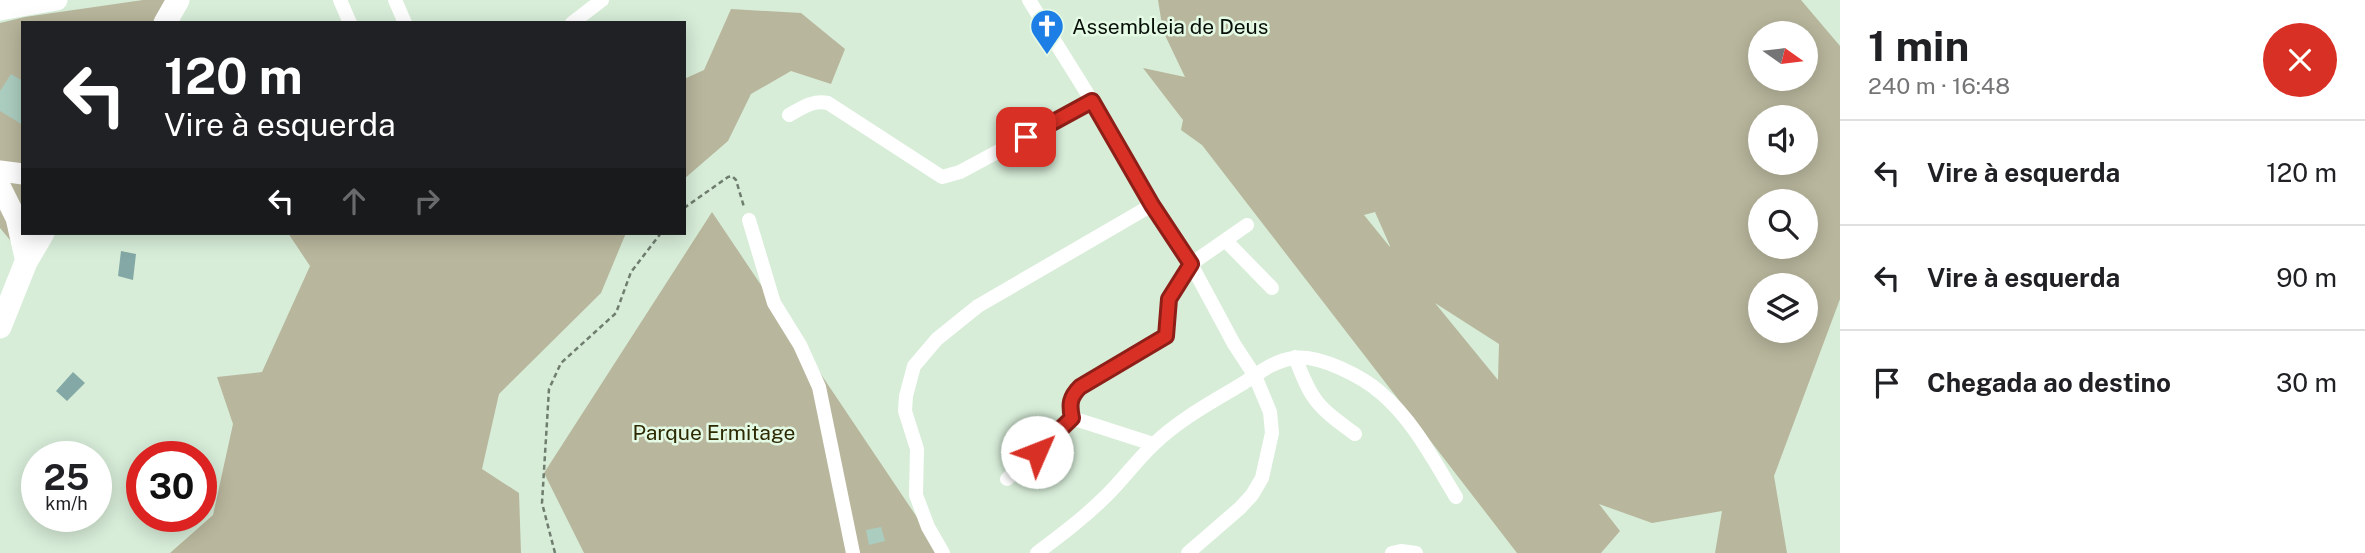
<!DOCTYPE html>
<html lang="pt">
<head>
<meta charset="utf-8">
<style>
  :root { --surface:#fff; --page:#f2f2f2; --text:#202124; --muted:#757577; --line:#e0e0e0 }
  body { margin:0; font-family:"Public Sans",sans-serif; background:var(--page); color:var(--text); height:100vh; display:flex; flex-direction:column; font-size:26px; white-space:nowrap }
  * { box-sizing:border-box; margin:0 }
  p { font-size:23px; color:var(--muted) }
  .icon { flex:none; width:38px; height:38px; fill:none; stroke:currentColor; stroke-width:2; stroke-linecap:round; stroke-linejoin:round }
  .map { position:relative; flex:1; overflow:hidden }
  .drawer { display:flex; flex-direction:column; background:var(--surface); width:525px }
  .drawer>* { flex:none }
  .guide { position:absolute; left:21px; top:21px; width:665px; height:214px; border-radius:0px; box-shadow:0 4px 18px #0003; background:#202124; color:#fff; overflow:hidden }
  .needle { width:46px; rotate:104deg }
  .tools { position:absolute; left:1748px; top:21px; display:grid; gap:14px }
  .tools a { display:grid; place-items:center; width:70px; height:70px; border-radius:50%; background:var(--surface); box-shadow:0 4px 18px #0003; font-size:35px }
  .speed { position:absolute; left:21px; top:441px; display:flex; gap:14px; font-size:35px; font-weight:700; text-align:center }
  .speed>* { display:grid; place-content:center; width:91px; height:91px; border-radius:50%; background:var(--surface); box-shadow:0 4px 18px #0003; line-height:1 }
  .speed small { font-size:18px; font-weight:400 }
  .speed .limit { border:10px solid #d22; background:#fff; color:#111 }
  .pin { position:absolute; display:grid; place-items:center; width:60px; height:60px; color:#fff; margin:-30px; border-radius:14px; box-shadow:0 4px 10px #0006 }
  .me { position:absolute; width:77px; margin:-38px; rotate:46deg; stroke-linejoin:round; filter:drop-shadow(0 0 5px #0008) }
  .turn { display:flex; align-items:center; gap:24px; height:147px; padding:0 28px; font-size:32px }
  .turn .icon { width:91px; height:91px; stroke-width:2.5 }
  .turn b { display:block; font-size:49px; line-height:60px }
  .lanes { display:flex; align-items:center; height:66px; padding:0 28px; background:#0003; justify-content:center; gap:35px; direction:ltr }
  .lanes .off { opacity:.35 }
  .round { display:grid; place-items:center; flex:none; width:74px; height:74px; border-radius:37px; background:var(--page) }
  .headline { display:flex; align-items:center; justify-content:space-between; height:119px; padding:0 28px }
  h1 { font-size:42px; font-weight:700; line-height:52px }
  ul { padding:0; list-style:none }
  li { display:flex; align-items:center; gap:21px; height:105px; padding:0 28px; border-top:2px solid var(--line) }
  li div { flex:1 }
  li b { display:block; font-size:26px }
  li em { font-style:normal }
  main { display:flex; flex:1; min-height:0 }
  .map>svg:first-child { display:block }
  .green { fill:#b8b69c; fill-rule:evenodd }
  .water { fill:#83a8a6 }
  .building { fill:#abcdbf }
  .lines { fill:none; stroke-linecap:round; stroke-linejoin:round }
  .path { stroke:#6f7d6f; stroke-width:2.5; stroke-dasharray:5 3.5; stroke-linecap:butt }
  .street { stroke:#fff; stroke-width:14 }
  .secondary { stroke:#fff; stroke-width:21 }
  .primary { stroke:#fff; stroke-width:23 }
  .route-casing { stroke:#8d1f18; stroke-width:18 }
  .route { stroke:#d93025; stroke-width:12 }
  .labels { text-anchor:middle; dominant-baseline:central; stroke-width:5; stroke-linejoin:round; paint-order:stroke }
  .poi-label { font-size:21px; fill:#091009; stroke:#e4fae5; text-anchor:start }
  .park-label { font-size:21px; fill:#2d2a03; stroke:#e4fae5 }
</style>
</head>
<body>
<main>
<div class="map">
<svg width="1840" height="553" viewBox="0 0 1840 553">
  <rect width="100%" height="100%" fill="#d7edd8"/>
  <path class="green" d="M143,0H178L165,23H23V233L35,270L0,228V23L25,17Z
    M1158,0H1801L1840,46V299L1774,476L1787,553H1715L1722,511L1652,523L1599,504L1620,531L1601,553H1517L1202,145L1181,130L1183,120L1143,68L1185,77L1163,31ZM1760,33H1806V79H1760ZM1760,117H1806V163H1760ZM1760,201H1806V247H1760ZM1375,212L1390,246V247L1364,215ZM1760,285H1806V331H1760ZM1435,303L1499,344L1498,380Z
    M731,9L801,13L845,49L831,84L791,71L751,94L728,141L684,179V79L704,70Z
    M712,212L941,553H584L544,473Z
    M288,233H626L601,293L499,394L482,469L519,493L521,553H170L213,515L233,424L217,377L262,372L310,266Z"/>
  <path class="water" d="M121,251L136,254L133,280L118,276Z
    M73,372L85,383L67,401L56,391Z"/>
  <path class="building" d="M11,74L23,81V125L0,111V91Z
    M881,527L885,541L869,545L866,530Z"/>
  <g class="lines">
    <path class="path" d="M684,208L728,177L732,176L736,180L744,207
      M555,553L542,503L549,389L561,363L616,313L631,272L661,233"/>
    <path class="street" d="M340,0L350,23
      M395,0L405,23
      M1029,0L1092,101L1152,205L1191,264L1234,344L1255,376L1270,412L1272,433L1262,478L1252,495L1240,508L1188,553
      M572,23L602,0
      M789,115C802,108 812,100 828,103L942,177L960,172L1092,101
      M749,220L774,303L800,345L819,387L853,553
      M1226,241L1272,288
      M1295,357C1312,402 1317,406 1355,434
      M1153,444L1072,418C1069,404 1070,397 1080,387L1166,336L1169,299L1191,264L1247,225
      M1007,479L1072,418
      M943,553L928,527L916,495L917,449L905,411L906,396L914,366L937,339L978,306L1152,205
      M1037,553C1061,535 1085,517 1107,495C1123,479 1137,460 1154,444C1180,419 1212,402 1242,384C1259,373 1273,361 1294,358C1319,354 1363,377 1381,393C1414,421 1434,461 1456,497
      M1392,553L1401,551L1416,553"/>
    <path class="secondary" d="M0,10L57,0
      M0,171L23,174
      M0,186L16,218L26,262"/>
    <path class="primary" d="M165,23L178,0
      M0,327L26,262L43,233"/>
  </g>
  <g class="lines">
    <g class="route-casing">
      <path id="route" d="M1026,137L1092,101L1152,205L1191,264L1169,299L1166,336L1080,387C1070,397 1069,404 1072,418L1037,452"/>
    </g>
    <use href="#route" class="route"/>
  </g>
  <defs>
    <g id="church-pin" transform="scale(1.75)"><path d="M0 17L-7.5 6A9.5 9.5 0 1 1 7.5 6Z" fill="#1d7ee6" stroke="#e4fae5"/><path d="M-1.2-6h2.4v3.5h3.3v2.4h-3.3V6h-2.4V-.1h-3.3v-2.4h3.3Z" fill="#fff"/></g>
  </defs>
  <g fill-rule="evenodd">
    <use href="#church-pin" x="1047" y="26"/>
  </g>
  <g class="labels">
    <g class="poi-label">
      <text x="1072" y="26">Assembleia de Deus</text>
    </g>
    <g class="park-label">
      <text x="714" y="432">Parque Ermitage</text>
    </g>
  </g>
</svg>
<div class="tools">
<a><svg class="needle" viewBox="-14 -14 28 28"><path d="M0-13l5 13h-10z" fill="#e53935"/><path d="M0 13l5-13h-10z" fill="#757577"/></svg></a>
<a><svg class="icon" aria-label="sound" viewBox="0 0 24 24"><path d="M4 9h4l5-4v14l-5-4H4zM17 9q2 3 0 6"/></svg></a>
<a><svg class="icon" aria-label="search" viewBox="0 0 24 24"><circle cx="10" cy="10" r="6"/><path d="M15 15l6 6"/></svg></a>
<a><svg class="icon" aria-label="layers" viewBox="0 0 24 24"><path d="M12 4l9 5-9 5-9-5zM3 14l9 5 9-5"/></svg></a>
</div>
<div class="speed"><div>25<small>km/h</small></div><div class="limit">30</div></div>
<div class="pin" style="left:1026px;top:137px;background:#d93025"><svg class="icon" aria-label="arrive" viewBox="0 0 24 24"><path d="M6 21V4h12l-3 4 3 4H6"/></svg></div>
<svg class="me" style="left:1037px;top:452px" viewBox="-20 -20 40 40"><circle r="19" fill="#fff"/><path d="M0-13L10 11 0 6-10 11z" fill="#d93025"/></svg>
<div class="guide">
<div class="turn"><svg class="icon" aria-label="left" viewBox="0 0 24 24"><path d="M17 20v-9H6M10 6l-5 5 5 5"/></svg><div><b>120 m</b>Vire à esquerda</div></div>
<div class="lanes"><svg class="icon" aria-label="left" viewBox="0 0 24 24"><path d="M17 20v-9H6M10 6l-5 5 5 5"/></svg><svg class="icon off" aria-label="ahead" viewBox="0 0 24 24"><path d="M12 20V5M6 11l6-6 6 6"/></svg><svg class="icon off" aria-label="right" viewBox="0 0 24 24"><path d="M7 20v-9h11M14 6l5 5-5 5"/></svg></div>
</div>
</div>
<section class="drawer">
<div class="headline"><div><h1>1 min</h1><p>240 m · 16:48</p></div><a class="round" style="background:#d93025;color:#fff"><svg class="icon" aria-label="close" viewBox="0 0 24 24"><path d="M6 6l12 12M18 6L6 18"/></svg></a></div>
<ul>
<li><svg class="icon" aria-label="left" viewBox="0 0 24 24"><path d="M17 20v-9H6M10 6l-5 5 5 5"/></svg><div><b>Vire à esquerda</b></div><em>120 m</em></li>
<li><svg class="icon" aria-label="left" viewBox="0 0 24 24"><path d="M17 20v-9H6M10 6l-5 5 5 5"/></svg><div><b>Vire à esquerda</b></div><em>90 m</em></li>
<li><svg class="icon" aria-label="arrive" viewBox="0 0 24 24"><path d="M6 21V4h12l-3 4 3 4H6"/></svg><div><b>Chegada ao destino</b></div><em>30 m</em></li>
</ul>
</section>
</main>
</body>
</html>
